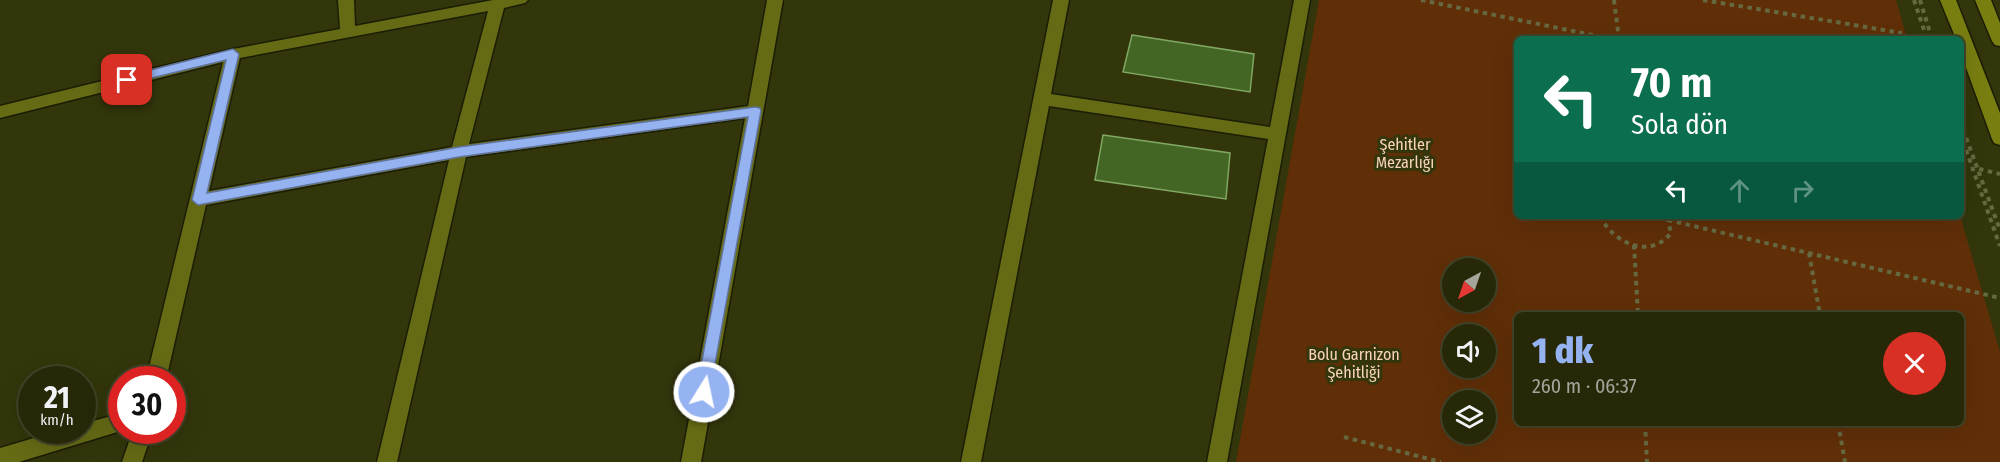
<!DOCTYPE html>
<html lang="tr">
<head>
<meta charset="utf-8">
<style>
  :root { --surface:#262808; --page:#2e3012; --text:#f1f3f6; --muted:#a4a69c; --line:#424429; --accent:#95b2f1 }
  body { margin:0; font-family:"Fira Sans Condensed",sans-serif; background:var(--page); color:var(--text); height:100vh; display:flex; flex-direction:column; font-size:22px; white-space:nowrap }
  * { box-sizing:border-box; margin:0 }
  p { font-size:20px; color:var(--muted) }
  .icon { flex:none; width:33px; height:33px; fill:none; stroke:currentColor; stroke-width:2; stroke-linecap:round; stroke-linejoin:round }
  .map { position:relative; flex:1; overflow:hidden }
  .sheet { position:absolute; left:1514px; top:312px; width:450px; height:114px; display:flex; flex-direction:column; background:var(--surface); border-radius:9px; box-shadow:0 6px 24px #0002,0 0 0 2px var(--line) }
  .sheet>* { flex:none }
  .hud { position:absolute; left:1514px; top:36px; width:450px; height:183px; border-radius:9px; box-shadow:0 6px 24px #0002,0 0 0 2px var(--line); background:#0b6e4f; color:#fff; overflow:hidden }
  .needle { width:39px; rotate:220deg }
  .buttons { position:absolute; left:1442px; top:258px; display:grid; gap:12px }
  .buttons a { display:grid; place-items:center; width:54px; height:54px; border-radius:50%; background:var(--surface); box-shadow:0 6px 24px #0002,0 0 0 2px var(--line); font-size:30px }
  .speed { position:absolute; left:18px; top:366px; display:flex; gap:12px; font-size:30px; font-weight:700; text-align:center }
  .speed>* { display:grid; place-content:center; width:78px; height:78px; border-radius:50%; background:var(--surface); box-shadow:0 6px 24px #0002,0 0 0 2px var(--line); line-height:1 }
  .speed small { font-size:15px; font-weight:400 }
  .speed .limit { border:9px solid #d22; background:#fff; color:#111 }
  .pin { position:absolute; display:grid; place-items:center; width:51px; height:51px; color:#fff; margin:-26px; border-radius:12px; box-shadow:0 3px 9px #0006 }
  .me { position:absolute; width:66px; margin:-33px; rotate:10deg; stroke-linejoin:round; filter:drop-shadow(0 0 4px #0008) }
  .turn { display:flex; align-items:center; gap:21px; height:126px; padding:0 18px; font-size:27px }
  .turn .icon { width:78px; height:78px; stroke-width:2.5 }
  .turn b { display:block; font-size:42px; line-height:51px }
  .lanes { display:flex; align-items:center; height:57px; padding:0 18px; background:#0003; justify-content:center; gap:30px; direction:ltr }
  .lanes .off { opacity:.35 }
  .round { display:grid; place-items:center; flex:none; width:63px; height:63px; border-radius:32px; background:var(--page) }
  .headline { display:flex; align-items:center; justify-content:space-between; height:102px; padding:0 18px }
  h1 { font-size:36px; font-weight:800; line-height:45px; color:var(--accent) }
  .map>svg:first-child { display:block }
  .green { fill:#602f08; fill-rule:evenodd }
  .building { fill:#436624; stroke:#80a763; stroke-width:1.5 }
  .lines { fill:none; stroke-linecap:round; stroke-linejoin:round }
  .minor-casing { stroke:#1b1d04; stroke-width:3 }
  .major-casing { stroke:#1b1d04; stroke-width:3 }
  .path { stroke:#666940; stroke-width:4; stroke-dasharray:4.5 4.5; stroke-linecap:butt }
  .minor { fill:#656a15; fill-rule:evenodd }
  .major { fill:#787e10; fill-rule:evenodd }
  .route { fill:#95b2f1; stroke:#61749d; stroke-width:1.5 }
  .labels { text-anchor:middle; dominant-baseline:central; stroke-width:6; stroke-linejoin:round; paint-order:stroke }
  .park-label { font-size:16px; fill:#f9d3bc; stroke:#33360b }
</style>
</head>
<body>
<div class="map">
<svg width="2000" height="462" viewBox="0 0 2000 462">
  <rect width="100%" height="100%" fill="#33360b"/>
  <path class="green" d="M1319,0H1896L1907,39H1516V216H1960L2000,352V462H1236ZM1452,268H1485V302H1452ZM1516,315H1960V423H1516ZM1452,334H1485V368H1452ZM1452,400H1485V434H1452Z"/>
  <path class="building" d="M1132,35L1254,54L1250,92L1123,72Z
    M1103,135L1230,153L1226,199L1095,180Z"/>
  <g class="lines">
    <g class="minor-casing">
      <path id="minor" d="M338,0H354L355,26L493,0H528L525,3L504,8L469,144L748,106L767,0H783L701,462H681L745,118L466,157L397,462H377L449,160L206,205L166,380H146L223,62L0,118V106L233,49L340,29ZM488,11L452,147L209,191L240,58Z
        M1053,0H1069L1051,94L1270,127L1294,0H1310L1227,462H1207L1268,139L1049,106L981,462H961Z
        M122,413V430H124L19,462H0V448L61,430H82V424Z
        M133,430H153L142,462H122Z"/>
    </g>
    <g class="major-casing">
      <path id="major" d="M1940,0H1956L2000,113V145L1994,143L1992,139L1960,51V39H1956Z
        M1975,0H1991L2000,23V46L1995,45L1992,41Z"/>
    </g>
    <path class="path" d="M1421,0L1612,39
      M1614,0L1619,39
      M1703,0L1902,33
      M1914,0L1927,39
      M1920,0L1932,39
      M1619,36L1635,39
      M1960,121L2000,230
      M1960,133L2000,246
      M1979,169L2000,174
      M1600,216C1613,243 1650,260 1671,233L1667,216
      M1668,220L2000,298
      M1634,245L1638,315
      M1809,253L1820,315
      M1645,423L1647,462
      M1838,423L1845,462
      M1344,437L1441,462"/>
    <use href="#minor" class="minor"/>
    <use href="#major" class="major"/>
  </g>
  <path class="route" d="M233,49L239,54L207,193L459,147L755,107L760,108L761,111L709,397L704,398L698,397L696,392L748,117L459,157L198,205L192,200L226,60L127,84L121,80L127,76Z"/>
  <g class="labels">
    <g class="park-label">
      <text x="1405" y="144">Şehitler<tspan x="1405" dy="18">Mezarlığı</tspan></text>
      <text x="1354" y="354">Bolu Garnizon<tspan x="1354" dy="18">Şehitliği</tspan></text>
    </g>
  </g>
</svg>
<div class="buttons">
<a><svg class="needle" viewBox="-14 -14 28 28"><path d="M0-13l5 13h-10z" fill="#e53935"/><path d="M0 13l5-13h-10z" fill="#a4a69c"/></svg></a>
<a><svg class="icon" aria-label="sound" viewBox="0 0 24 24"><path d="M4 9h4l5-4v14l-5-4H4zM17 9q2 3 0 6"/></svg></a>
<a><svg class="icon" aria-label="layers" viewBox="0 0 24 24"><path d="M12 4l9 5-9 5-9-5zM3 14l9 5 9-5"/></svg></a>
</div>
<div class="speed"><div>21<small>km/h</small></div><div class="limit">30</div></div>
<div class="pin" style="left:127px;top:80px;background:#d93025"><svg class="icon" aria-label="arrive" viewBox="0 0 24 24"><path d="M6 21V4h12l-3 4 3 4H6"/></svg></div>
<svg class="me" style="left:704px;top:392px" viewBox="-20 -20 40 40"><circle r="17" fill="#95b2f1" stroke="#fff" stroke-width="3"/><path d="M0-11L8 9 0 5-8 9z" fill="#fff"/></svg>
<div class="hud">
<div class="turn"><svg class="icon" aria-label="left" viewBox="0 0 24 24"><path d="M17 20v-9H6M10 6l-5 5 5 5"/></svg><div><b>70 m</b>Sola dön</div></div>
<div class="lanes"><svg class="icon" aria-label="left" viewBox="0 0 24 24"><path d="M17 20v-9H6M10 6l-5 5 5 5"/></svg><svg class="icon off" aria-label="ahead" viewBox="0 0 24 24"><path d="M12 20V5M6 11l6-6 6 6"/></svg><svg class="icon off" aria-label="right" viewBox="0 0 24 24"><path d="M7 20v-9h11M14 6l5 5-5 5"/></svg></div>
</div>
<section class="sheet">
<div class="headline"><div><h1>1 dk</h1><p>260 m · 06:37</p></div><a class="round" style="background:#d93025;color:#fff"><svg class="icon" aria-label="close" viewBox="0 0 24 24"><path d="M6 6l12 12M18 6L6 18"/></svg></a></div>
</section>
</div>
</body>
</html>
